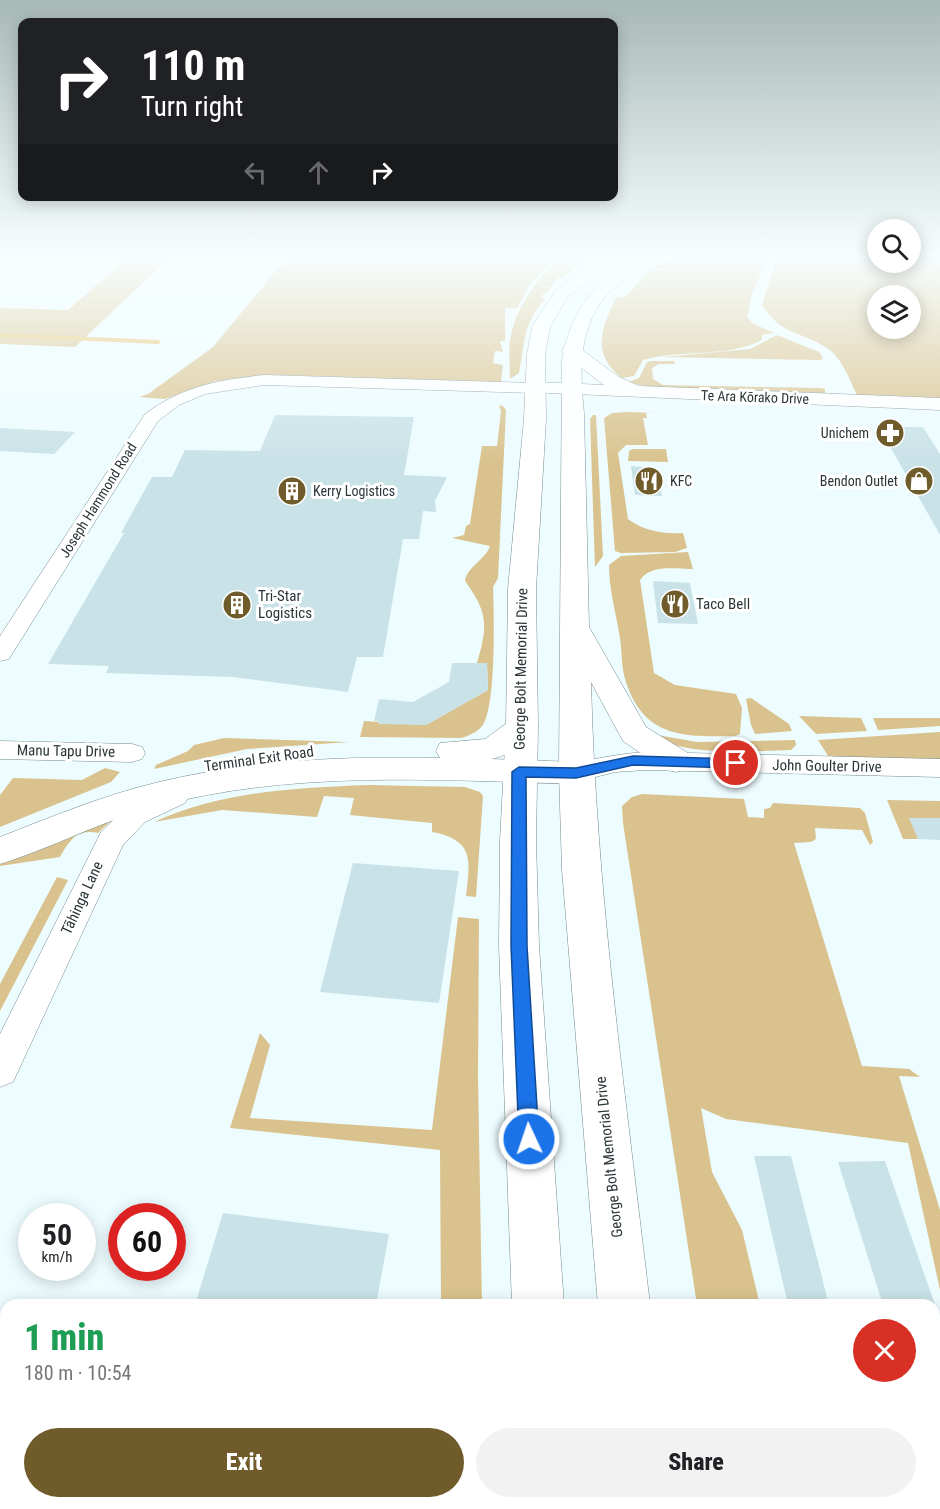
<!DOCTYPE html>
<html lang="en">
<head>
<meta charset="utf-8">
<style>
  :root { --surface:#fff; --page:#f2f2f2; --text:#202124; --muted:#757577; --accent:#6f5c2a }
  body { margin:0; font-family:"Roboto Condensed",sans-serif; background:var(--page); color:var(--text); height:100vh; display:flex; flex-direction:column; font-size:22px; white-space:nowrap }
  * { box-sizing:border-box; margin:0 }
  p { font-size:20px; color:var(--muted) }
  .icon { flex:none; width:33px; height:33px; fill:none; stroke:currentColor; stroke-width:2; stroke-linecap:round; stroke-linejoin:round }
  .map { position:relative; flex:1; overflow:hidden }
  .sheet { position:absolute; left:0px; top:1299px; width:940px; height:210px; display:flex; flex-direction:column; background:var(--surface); border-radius:18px 18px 0 0; box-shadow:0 3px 15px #0003 }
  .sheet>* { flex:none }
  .guide { position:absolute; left:18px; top:18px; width:600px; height:183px; border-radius:12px; box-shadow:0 3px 15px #0003; background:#202124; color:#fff; overflow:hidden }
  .fabs { position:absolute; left:867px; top:219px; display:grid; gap:12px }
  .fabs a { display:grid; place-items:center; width:54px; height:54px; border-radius:50%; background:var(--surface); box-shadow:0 3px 15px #0003; font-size:30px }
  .speed { position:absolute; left:18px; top:1203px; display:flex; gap:12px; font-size:30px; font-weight:700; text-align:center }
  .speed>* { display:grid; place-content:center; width:78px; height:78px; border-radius:50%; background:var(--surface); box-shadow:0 3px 15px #0003; line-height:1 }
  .speed small { font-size:15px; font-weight:400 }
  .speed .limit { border:9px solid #d22; background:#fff; color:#111 }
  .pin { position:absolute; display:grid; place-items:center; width:51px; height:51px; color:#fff; margin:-26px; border:3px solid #fff; border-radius:50%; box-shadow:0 2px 6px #0007 }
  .me { position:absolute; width:66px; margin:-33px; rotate:357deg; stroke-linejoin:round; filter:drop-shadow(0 0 4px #0008) }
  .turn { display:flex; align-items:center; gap:21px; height:126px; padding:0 24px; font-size:27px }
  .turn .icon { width:78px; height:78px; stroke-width:2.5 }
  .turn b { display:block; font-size:42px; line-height:51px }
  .lanes { display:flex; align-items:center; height:57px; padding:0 24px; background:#0003; justify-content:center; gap:30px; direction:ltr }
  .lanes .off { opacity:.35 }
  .round { display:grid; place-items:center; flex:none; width:63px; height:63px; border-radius:32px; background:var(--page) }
  .summary { display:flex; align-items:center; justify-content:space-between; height:102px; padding:0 24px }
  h1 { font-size:36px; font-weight:800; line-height:45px; color:#1e9e55 }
  .cta { display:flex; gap:12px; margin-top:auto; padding:12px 24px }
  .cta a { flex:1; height:69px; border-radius:36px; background:var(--accent); color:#fff; font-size:24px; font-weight:800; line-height:69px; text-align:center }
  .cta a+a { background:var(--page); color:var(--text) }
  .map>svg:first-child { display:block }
  .green { fill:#d9c28d; fill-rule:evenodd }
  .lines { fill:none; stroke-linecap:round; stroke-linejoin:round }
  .stream { stroke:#e5c169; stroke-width:4 }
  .building { fill:#c9e2e7 }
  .minor-casing { stroke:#748a8f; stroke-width:1 }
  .tertiary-casing { stroke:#748a8f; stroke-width:1 }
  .primary-casing { stroke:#748a8f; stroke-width:1 }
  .minor { fill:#fff; fill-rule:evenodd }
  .tertiary { fill:#fff; fill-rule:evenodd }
  .primary { fill:#fff; fill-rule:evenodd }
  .route { fill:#1a73e8; stroke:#114b97; stroke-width:1.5 }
  .labels { text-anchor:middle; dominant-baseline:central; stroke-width:6; stroke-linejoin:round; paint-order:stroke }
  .far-street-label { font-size:14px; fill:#2c3638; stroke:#fff }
  .far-poi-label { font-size:14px; fill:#2c3638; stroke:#fff; text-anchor:end }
  .poi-label { font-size:15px; fill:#2c3638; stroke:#fff; text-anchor:start }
  .street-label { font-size:15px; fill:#2c3638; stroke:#fff }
</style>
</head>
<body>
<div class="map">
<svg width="940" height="1509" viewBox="0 0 940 1509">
  <rect width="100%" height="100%" fill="#edfcff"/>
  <path class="green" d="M0,254H173L75,347L0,344V308L68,310L125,260L0,256Z
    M290,254H560L530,284L517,308H505V341H500L503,352L495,351L493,363L503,365L501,382L276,375L216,381L165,399L139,397L148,394L213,347Z
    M564,254H604L578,267L567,268L574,269L563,277H553L559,278L551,287H539L551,288L540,297L546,298C521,327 526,339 519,373L510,379C510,365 508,349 511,336C516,307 542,271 564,254Z
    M679,254H769L752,294L747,317L752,323L774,333L762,335V340C727,358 683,349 643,360L634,376L622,378C591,354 601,329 616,298L625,297L650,270H678L652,268L666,261H675L667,259Z
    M778,254H877L878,262H910L911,254H940V398L857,395C850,380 842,358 827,348C800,330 783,337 762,305ZM878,296H910V328H878Z
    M777,335L819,352L823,358L821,360L663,357L750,349Z
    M652,361H674L675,364H659L652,368L653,379L663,385L819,388L825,389V393L652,388L628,382L639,378L647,362Z
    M502,405L506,410L498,578L493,587C494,615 496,699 484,723C480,731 470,735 462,738L360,737L364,721L426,725L488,690L487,664L477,663C488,625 488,613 465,581C467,567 485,560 490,546L452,538L464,535L466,526L470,524L482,446H497L501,411L499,406Z
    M628,412L657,413H646L647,418H643L648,445H626L618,453L628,519C644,531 663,534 683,533L687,548L675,552L621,553L615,551L604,418L612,413Z
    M593,415H596L603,556L595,567L590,419Z
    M633,449H666L668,462L628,461L629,451Z
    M688,552L693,569C675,569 651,564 640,580L654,673L675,685L736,694L742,708L740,734L735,736C683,737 643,738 625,679C621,665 622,651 620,638C616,613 609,590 609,565L621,556Z
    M751,698L789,724L792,731L755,734L751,725L746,699Z
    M799,716L861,718L867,731L816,734Z
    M873,718H940V726L878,730Z
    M940,732V763L830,759L818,740Z
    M652,734L697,742L795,740L796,745L791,750C757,751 677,757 652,734Z
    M224,738L349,742L247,749L154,769L156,765L188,751L194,745Z
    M105,768L120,772L111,782L0,827V795L13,778L82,780Z
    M368,785L465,787L480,792L483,796L476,897L466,896C470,861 475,840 432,832V823L350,815L354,798L324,796L317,817L222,810L154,822C220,791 296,788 368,785Z
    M642,794L744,799L748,817L764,818V809L770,808L773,803L860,808L865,813L873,842L870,845L862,830L815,828L816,839L811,842L794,843L862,1066L909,1069L920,1077L899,1076L940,1210V1290L908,1143L726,1119L701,1108L712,1172L742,1230L760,1305H697L623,823L622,806L632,797Z
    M887,800L940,801V818H910L918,839H903Z
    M114,818L98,833C77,828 69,841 60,857L0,866V858Z
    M57,877L68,880L0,1011V984Z
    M458,917L479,919L478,1077L482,1305H441L440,1150L230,1128L260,1033L270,1045L250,1118L432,1130Z
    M935,1451L940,1458V1509H728L727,1503H934Z
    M428,1503H487V1509H428Z"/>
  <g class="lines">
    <path class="stream" d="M0,335L158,342"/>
  </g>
  <path class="building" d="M275,415L414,417L404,475L447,477L435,501L436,512L423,511L419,539H403L383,657H357L348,692L233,677L106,673L109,666L48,664L124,533H121L152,477H172L185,450L260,451Z
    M879,427H923L940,454V535Z
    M0,428L75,432L54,454L0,451Z
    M631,466L657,468L662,496L635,495Z
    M653,581L690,583L698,624L658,623Z
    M452,663H487L488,690L426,725L378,724L379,721H374L379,699L413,702L449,682Z
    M909,818H940V840L918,839Z
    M353,863L459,871L439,1003L320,992Z
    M754,1156H791L829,1305H788Z
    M885,1161L935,1305H883L838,1162Z
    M223,1213L389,1234L376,1305H195Z"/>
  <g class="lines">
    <g class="minor-casing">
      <path id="minor" d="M264,375L535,383L543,388L535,393L264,385L205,394L179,405L158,421L12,654L9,659L0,661V636L145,414C183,386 218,380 264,375Z
        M0,741L132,744L142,747L145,753L142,759L132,762L0,759Z
        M645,752L940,759V777L645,770L615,772L576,782L566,780L562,773L566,766C593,759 618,754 645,752Z
        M175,786L185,789L189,796L185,803L145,822L123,845L13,1082L0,1087V1034L101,832L125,808Z"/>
    </g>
    <g class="tertiary-casing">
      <path id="tertiary" d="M571,345L578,347L619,377L639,386L940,398V410L528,392L525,388L528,384L535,382L604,385L564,355L562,351L564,347Z
        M522,717L533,720L538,727C526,746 512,754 491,759L576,762L588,765L593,773L588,781L576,784C435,780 291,770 154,807C101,821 52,848 0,864V837C51,817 102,796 155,783C249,760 344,756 440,758L436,751L440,743L485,739L511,720Z"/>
    </g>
    <g class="primary-casing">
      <path id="primary" d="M613,254H631L591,278L567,298L550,327L545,354L546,419L536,589L538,727L536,841L539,946L564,1305H512L499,946L500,841L506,727L508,589L524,419L527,354L532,327L555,291L579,272Z
        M644,254H662C652,266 632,273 620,283C578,315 579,365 584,413L589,627L646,727L688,753L693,761L688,769L676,772L664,769L623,741L591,682C596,891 626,1098 650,1305H598L562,869L559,773L562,360C572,305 597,280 644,254Z
        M520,1503H580V1509H520Z
        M614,1503H674L675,1509H615Z"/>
    </g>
    <use href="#minor" class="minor"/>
    <use href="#tertiary" class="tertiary"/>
    <use href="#primary" class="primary"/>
  </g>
  <linearGradient id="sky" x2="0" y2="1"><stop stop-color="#a7b9b5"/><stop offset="0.55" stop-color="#f7feff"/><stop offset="1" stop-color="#f7feff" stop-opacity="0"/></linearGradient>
  <rect width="940" height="465" fill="url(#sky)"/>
  <path class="route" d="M633,756L736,759L743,763L736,768L633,765L576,778L526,777L527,946L539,1139L536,1145L529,1148L522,1145L519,1139L511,946L512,772L519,767L576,768Z"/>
  <defs>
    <g id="pharmacy-disc" transform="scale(1.5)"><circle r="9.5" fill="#6f5c2a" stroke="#fff"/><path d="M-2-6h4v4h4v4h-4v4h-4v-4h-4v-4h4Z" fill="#fff"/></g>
    <g id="restaurant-disc" transform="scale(1.5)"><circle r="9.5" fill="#6f5c2a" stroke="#fff"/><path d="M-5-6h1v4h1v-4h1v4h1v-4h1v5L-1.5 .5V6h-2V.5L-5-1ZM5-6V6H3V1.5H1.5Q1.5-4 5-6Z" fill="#fff"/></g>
    <g id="shop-disc" transform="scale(1.5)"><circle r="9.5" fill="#6f5c2a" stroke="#fff"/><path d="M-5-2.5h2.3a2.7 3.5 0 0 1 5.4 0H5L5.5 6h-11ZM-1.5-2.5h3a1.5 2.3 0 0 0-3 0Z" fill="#fff"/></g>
    <g id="building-disc" transform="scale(1.5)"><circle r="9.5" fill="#6f5c2a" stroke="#fff"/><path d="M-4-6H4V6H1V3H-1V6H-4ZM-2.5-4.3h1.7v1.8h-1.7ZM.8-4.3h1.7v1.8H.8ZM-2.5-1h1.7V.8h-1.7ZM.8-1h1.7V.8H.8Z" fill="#fff"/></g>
  </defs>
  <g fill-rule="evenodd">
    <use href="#pharmacy-disc" x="890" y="433"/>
    <use href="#restaurant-disc" x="649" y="481"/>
    <use href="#shop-disc" x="919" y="481"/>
    <use href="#building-disc" x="292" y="491"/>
    <use href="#restaurant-disc" x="675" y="604"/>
    <use href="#building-disc" x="237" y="605"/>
  </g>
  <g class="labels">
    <g class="far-street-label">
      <text transform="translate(755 397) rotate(2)">Te Ara Kōrako Drive</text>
      <text transform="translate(98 500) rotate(-58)">Joseph Hammond Road</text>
    </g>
    <g class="far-poi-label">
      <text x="869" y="433">Unichem</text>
      <text x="670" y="481" text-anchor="start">KFC</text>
      <text x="898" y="481">Bendon Outlet</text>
      <text x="313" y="491" text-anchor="start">Kerry Logistics</text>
    </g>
    <g class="poi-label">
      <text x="258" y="596">Tri-Star<tspan x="258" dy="17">Logistics</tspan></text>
      <text x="696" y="604">Taco Bell</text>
    </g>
    <g class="street-label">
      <text transform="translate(521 669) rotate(-89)">George Bolt Memorial Drive</text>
      <text transform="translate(66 751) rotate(1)">Manu Tapu Drive</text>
      <text transform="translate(259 759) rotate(-8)">Terminal Exit Road</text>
      <text transform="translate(827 766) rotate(1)">John Goulter Drive</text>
      <text transform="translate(82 898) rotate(-65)">Tāhinga Lane</text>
      <text transform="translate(609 1157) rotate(-96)">George Bolt Memorial Drive</text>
    </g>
  </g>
</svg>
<div class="fabs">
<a><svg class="icon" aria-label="search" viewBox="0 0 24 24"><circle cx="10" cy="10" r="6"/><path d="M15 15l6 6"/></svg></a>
<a><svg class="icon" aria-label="layers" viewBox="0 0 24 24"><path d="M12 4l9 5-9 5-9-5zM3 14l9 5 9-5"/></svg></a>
</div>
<div class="speed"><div>50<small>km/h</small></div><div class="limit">60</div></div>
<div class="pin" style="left:736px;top:763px;background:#d93025"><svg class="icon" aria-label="arrive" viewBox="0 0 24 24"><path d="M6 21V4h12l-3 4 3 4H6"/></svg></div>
<svg class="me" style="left:529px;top:1139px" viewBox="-20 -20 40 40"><circle r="17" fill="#1a73e8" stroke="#fff" stroke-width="3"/><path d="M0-11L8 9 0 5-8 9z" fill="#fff"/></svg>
<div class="guide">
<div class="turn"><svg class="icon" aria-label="right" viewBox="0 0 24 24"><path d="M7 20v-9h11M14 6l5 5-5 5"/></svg><div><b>110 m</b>Turn right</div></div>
<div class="lanes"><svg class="icon off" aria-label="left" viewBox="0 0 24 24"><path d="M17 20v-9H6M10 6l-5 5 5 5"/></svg><svg class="icon off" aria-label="ahead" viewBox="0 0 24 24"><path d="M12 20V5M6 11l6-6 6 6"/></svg><svg class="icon" aria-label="right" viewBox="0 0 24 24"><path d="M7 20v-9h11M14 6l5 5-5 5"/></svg></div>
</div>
<section class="sheet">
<div class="summary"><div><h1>1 min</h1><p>180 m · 10:54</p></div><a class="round" style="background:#d93025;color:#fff"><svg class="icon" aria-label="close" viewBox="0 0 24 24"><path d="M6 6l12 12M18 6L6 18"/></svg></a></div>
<div class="cta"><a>Exit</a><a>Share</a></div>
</section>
</div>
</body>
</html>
